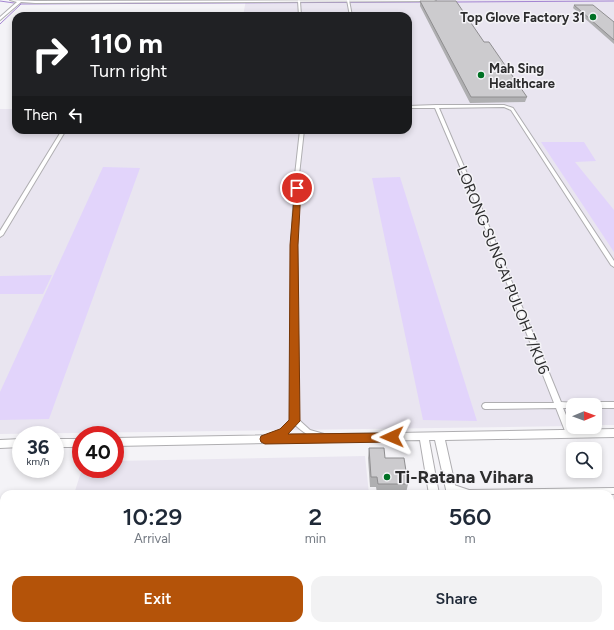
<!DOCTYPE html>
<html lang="en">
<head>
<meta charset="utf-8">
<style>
  :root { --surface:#fff; --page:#f2f2f3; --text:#1f2937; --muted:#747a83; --accent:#b45309 }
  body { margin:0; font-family:Figtree,sans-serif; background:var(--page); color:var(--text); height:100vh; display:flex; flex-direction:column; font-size:15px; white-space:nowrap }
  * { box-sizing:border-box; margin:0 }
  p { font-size:13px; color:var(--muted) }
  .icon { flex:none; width:22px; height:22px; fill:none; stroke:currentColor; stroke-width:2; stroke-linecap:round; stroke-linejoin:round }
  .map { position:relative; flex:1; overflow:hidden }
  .drawer { position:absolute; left:0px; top:490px; width:614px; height:140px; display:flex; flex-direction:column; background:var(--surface); border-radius:12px 12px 0 0; box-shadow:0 2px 6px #0003 }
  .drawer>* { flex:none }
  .guide { position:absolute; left:12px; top:12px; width:400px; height:122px; border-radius:12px; box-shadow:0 2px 6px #0003; background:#202124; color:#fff; overflow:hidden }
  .needle { width:26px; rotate:89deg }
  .controls { position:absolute; left:566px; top:398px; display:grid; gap:8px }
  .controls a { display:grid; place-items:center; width:36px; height:36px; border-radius:8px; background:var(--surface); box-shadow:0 2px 6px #0003; font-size:20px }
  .speed { position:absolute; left:12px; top:426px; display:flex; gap:8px; font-size:20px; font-weight:700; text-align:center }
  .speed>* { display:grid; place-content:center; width:52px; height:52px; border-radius:50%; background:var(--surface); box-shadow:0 2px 6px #0003; line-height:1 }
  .speed small { font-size:10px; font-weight:400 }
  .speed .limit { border:6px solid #d22; background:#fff; color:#111 }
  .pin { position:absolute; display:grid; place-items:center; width:34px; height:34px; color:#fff; margin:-17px; border:2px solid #fff; border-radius:50%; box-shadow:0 1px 4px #0007 }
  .me { position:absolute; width:44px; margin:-22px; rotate:269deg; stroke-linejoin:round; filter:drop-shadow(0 0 3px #0008) }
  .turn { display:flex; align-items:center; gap:14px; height:84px; padding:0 12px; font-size:18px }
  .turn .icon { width:52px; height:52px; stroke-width:2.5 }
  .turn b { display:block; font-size:28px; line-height:34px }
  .then { display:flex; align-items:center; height:38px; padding:0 12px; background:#0003; gap:8px; font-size:15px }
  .eta { display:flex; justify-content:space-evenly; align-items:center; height:68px; text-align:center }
  .eta b { font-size:24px; font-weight:600; line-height:28px }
  .primary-button { display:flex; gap:8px; margin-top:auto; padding:8px 12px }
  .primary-button a { flex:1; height:46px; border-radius:12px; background:var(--accent); color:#fff; font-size:16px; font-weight:600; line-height:46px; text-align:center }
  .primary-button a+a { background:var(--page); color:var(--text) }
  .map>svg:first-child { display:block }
  .built { fill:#e9e5f0 }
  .green { fill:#e2d4fb }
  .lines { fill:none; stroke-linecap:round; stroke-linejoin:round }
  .stream { stroke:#a485d2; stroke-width:1 }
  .street-casing { stroke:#afaeb1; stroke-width:2 }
  .secondary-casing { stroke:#afaeb1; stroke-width:2 }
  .street { fill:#fff; fill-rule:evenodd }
  .secondary { fill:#fff; fill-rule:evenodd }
  .wall { fill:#afafb1 }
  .building { fill:#cccbce; stroke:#8f8e90 }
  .route { fill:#b45309; stroke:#753606 }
  .poi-dot { fill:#007124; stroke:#f4f3f7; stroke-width:1.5 }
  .labels { text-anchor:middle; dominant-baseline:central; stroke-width:3; stroke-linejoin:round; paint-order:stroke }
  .far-poi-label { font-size:13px; font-weight:bold; fill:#2d2d2e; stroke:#f4f3f7; text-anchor:end }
  .street-label { font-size:15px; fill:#2d2d2e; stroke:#f4f3f7 }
  .near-poi-label { font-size:18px; font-weight:bold; fill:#2d2d2e; stroke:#f4f3f7; text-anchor:start }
</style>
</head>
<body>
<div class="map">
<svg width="614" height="630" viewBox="0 0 614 630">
  <rect width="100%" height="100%" fill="#f4f3f7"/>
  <path class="built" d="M246,0H614V425H595V405H573V426L0,434V109H16V130H408V16H243Z
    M365,456L369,494H74L82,469H115V461Z"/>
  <path class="green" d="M541,142H584L596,161L575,162L614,210V252Z
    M103,167L140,168L49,419L0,420V392Z
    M400,177L477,421L423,420L372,178Z
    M52,275L43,294H0V276Z"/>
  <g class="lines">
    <path class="stream" d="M0,1L21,4L0,24
      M455,2L614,1
      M21,4L422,2"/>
    <g class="street-casing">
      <path id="street" d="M299,0L300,1L301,16H299L298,1Z
        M347,0H349L352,16H350Z
        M436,105H504L513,108L614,261V267L611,265L511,110L504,107L439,108L477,197L561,402L575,403L576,405H573V408H563L574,434L573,436L570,437L567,436L556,408L485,409L483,408L482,406L483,404L485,403H554L473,197L435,108H408V106Z
        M62,130H66L3,235L0,237V231Z
        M300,130H304L299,175L297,245L299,420L310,430L324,434L325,436L324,438C313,440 303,432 295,425L286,434L270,440L267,439L266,437L267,435L280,430L291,420V245L295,175Z
        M595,402H614V408H595V405H592L593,403Z
        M451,484L469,490L614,488V494H460L448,489L447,487L448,485Z
        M610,580L613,581L614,583V599L611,597L610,595Z
        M154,626H164V630H154Z
        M234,626H244V630H234Z
        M317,626H327V630H317Z
        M401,626H411V630H401Z
        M539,626H549L550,630H540Z"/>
    </g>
    <g class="secondary-casing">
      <path id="secondary" d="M10,0L35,1L436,0L434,1L35,3L21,2L0,20V17L17,2Z
        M614,429V437L445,440L457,494H447L435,440H429L439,494H429L420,440L115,446V438Z
        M21,439V447L0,448V440Z
        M55,439H81V447H55Z
        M454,626H466L467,630H455Z
        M476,626H488L489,630H477Z"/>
    </g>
    <use href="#street" class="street"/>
    <use href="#secondary" class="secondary"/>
  </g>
  <path class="wall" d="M420,1L484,42L527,97L525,102L470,103L420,6Z
    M574,5L614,22V44L573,8Z
    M369,448L385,458L408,484L406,493H377L376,487H370L368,458Z"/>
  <path class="building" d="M420,1H456L484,42H489L527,97H471Z
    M574,5H593L614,22V40Z
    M369,448H384L385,458H404L408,484H378L377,477H371Z"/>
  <path class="route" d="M295,186L301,188L298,245L300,421L288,434L392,433L396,434L398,437L396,440L392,442L265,444L261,442L260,439L261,436L280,429L289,420L290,245Z"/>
  <g class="poi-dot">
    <circle cx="593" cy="17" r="4"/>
    <circle cx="481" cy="75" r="4"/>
    <circle cx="387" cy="477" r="4"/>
  </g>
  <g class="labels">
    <g class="far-poi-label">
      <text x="585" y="17">Top Glove Factory 31</text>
      <text x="489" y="68" text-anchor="start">Mah Sing<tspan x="489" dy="15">Healthcare</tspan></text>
    </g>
    <g class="street-label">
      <text transform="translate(503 270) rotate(68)">LORONG SUNGAI PULOH 7/KU6</text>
    </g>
    <g class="near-poi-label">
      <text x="395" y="477">Ti-Ratana Vihara</text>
    </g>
  </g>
</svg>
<div class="controls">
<a><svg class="needle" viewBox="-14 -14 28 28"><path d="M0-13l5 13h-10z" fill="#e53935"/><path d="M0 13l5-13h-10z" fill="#747a83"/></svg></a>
<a><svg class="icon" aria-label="search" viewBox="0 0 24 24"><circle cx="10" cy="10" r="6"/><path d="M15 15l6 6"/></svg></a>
</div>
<div class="speed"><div>36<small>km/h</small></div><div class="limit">40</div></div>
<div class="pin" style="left:297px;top:188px;background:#d93025"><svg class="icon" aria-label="arrive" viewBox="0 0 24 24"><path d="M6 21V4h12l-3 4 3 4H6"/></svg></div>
<svg class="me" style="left:392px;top:437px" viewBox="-20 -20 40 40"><path d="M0-17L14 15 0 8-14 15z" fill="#b45309" stroke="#fff" stroke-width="4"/></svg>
<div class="guide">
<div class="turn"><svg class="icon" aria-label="right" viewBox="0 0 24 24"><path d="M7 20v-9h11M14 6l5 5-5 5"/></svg><div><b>110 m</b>Turn right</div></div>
<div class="then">Then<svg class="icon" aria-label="left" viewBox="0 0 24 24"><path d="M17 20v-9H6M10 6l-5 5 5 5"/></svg></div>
</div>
<section class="drawer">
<div class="eta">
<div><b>10:29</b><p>Arrival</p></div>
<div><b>2</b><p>min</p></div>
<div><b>560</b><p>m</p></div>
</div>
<div class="primary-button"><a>Exit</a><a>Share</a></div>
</section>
</div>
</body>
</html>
